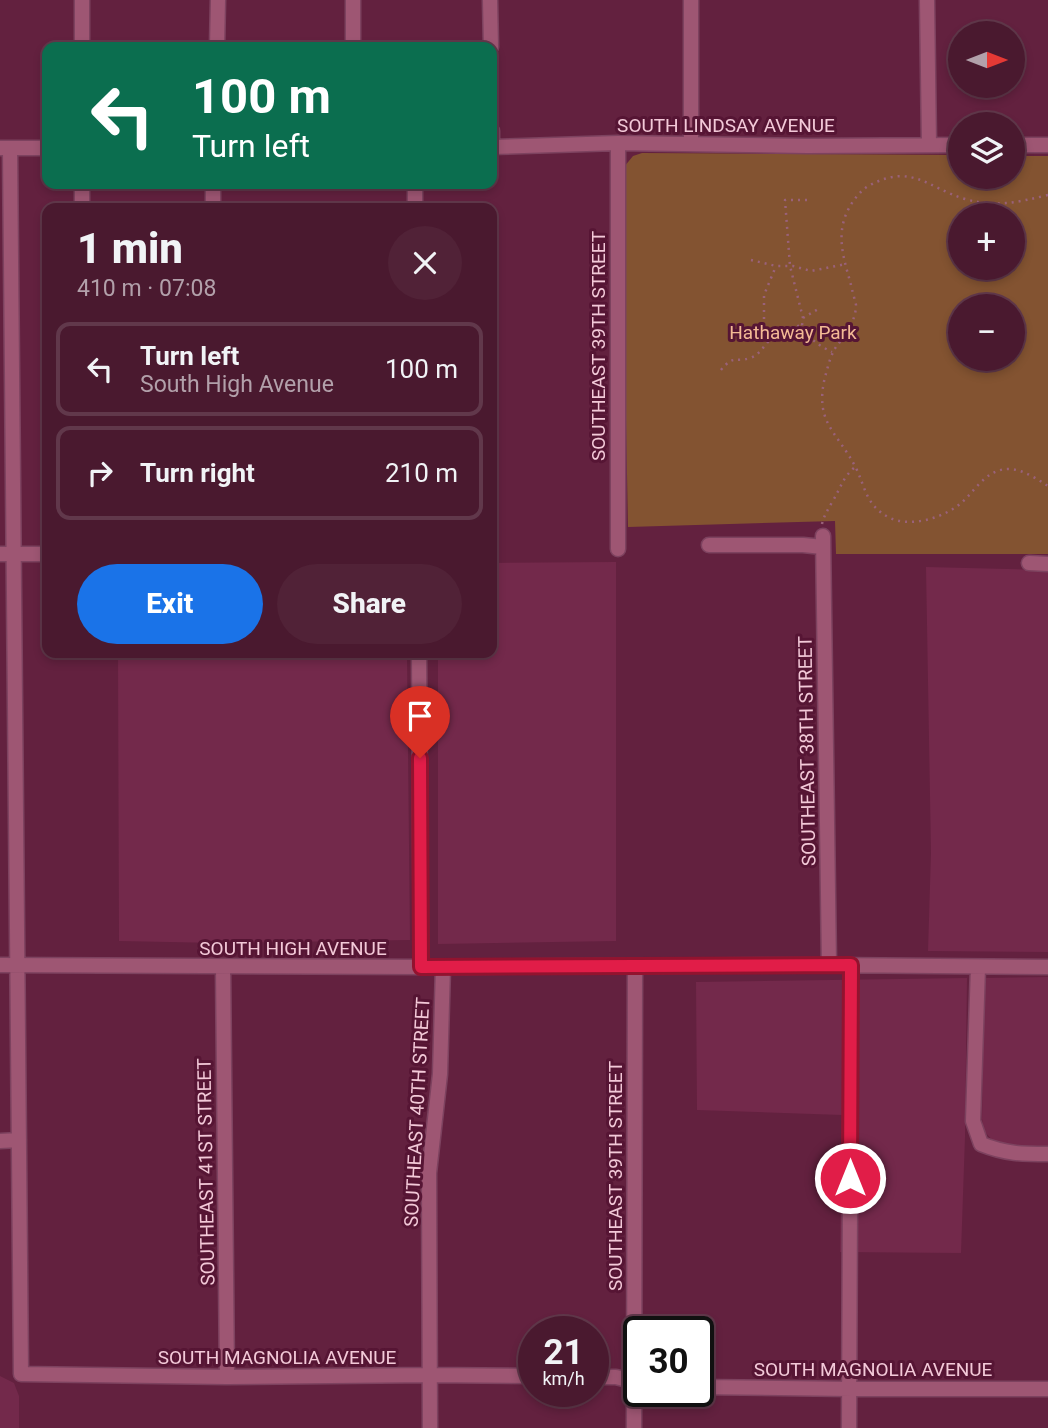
<!DOCTYPE html>
<html lang="en">
<head>
<meta charset="utf-8">
<style>
  :root { --surface:#4a192f; --page:#512237; --text:#f1f3f6; --muted:#b2a0aa; --line:#61384b; --accent:#1a73e8 }
  body { margin:0; font-family:Roboto,sans-serif; background:var(--page); color:var(--text); height:100vh; display:flex; flex-direction:column; font-size:26px; white-space:nowrap }
  * { box-sizing:border-box; margin:0 }
  p { font-size:23px; color:var(--muted) }
  .icon { flex:none; width:38px; height:38px; fill:none; stroke:currentColor; stroke-width:2; stroke-linecap:round; stroke-linejoin:round }
  .map { position:relative; flex:1; overflow:hidden }
  .details { position:absolute; left:42px; top:203px; width:455px; height:455px; display:flex; flex-direction:column; background:var(--surface); border-radius:14px; box-shadow:0 4px 10px #0003,0 0 0 2px var(--line) }
  .details>* { flex:none }
  .hud { position:absolute; left:42px; top:42px; width:455px; height:147px; border-radius:14px; box-shadow:0 4px 10px #0003,0 0 0 2px var(--line); background:#0b6e4f; color:#fff; overflow:hidden }
  .needle { width:46px; rotate:90deg }
  .fabs { position:absolute; left:948px; top:21px; display:grid; gap:14px }
  .fabs a { display:grid; place-items:center; width:77px; height:77px; border-radius:50%; background:var(--surface); box-shadow:0 4px 10px #0003,0 0 0 2px var(--line); font-size:35px }
  .speed { position:absolute; left:518px; top:1316px; display:flex; gap:14px; font-size:35px; font-weight:700; text-align:center }
  .speed>* { display:grid; place-content:center; width:91px; height:91px; border-radius:50%; background:var(--surface); box-shadow:0 4px 10px #0003,0 0 0 2px var(--line); line-height:1 }
  .speed small { font-size:18px; font-weight:400 }
  .speed .limit { border:4px solid #111; border-radius:10px; background:#fff; color:#111 }
  .pin { position:absolute; display:grid; place-items:center; width:60px; height:60px; color:#fff; margin:-72px -30px; border-radius:50% 50% 50% 0; rotate:-45deg; box-shadow:0 0 7px #0007 }
  .pin .icon { rotate:45deg }
  .me { position:absolute; width:77px; margin:-38px; rotate:0deg; stroke-linejoin:round; filter:drop-shadow(0 0 5px #0008) }
  .turn { display:flex; align-items:center; gap:24px; height:147px; padding:0 35px; font-size:32px }
  .turn .icon { width:91px; height:91px; stroke-width:2.5 }
  .turn b { display:block; font-size:49px; line-height:60px }
  .round { display:grid; place-items:center; flex:none; width:74px; height:74px; border-radius:37px; background:var(--page) }
  .overview { display:flex; align-items:center; justify-content:space-between; height:119px; padding:0 35px }
  h1 { font-size:42px; font-weight:800; line-height:52px }
  .primary-button { display:flex; gap:14px; margin-top:auto; padding:14px 35px }
  .primary-button a { flex:1; height:80px; border-radius:42px; background:var(--accent); color:#fff; font-size:28px; font-weight:800; line-height:80px; text-align:center }
  .primary-button a+a { background:var(--page); color:var(--text) }
  ul { padding:0; list-style:none }
  li { display:flex; align-items:center; gap:21px; height:94px; margin:0 14px 10px; padding:0 21px; border:4px solid var(--line); border-radius:14px }
  li div { flex:1 }
  li b { display:block; font-size:26px }
  li em { font-style:normal }
  .map>svg:first-child { display:block }
  .built { fill:#73294b }
  .green { fill:#835331; fill-rule:evenodd }
  .lines { fill:none; stroke-linecap:round; stroke-linejoin:round }
  .minor-casing { stroke:#7d425f; stroke-width:17 }
  .path { stroke:#9a6179; stroke-width:2.5; stroke-dasharray:2 5; stroke-linecap:butt }
  .minor { stroke:#9e5673; stroke-width:14 }
  .route-casing { stroke:#92132f; stroke-width:18 }
  .route { stroke:#e11d48; stroke-width:12 }
  .labels { text-anchor:middle; dominant-baseline:central; stroke-width:6; stroke-linejoin:round; paint-order:stroke }
  .street-label { font-size:19px; fill:#f3c9d8; stroke:#561534 }
  .park-label { font-size:19px; fill:#f3ba95; stroke:#561534 }
</style>
</head>
<body>
<div class="map">
<svg width="1048" height="1428" viewBox="0 0 1048 1428">
  <rect width="100%" height="100%" fill="#63213f"/>
  <path class="built" d="M616,562V941L438,944V653H492V563Z
    M926,567L1048,570V952L928,951L931,853Z
    M118,653H407L410,940L219,943L119,941Z
    M1048,977V1148H1018L995,1143L984,1131L982,1119L984,978Z
    M967,978L965,1137L961,1253L840,1252L842,1115L697,1110L696,982Z
    M0,1376L14,1383L19,1396V1428H0Z"/>
  <path class="green" d="M642,153L961,155V177H1013V156H1048V554H836L835,521L628,527L625,367L624,167L633,156ZM961,215H1013V268H961ZM961,306H1013V359H961Z"/>
  <g class="lines">
    <g class="minor-casing">
      <path id="minor" d="M82,0V47
        M353,0V47
        M490,0L491,47
        M927,0L929,144
        M217,47L218,0
        M492,131V147
        M618,143V549
        M691,143V0
        M1013,145H1048
        M492,147L618,143L807,146L961,145
        M0,148H47
        M10,149L21,1374L227,1377L430,1375L534,1376
        M82,184V208
        M213,184V208
        M415,184V208
        M823,536L829,965
        M709,545H803L823,547
        M0,554H47
        M1029,563L1048,564
        M419,653L421,967
        M0,965L421,967L829,965L1048,967
        M223,967L227,1377
        M978,967L973,1121L981,1144C1006,1154 1022,1154 1048,1154
        M0,1141L19,1140
        M593,1377H616L639,1383
        M698,1387L850,1389H1048
        M430,1428L429,1173L440,1074L443,967
        M634,1428L635,967
        M849,1428L851,966"/>
    </g>
    <path class="path" d="M1048,195C1018,202 996,208 965,199C928,188 912,163 870,185C861,190 854,199 849,208C834,236 845,261 852,289C853,294 855,300 856,305C856,321 845,335 836,347C830,356 828,367 825,377C814,423 837,431 856,468C866,489 866,506 890,518C910,527 938,519 956,507C974,495 984,468 1010,469C1024,470 1037,479 1048,486
      M807,200H785L790,266L803,318L802,325C811,340 816,344 832,352
      M751,260L776,266H793L811,271L846,264
      M803,318L820,308
      M745,333H764
      M769,338L764,333V295L776,266
      M721,370C734,354 735,363 750,358C760,355 764,345 771,339C779,331 791,328 802,325
      M822,524C824,515 828,510 832,502C841,488 842,478 855,467"/>
    <use href="#minor" class="minor"/>
  </g>
  <g class="lines">
    <g class="route-casing">
      <path id="route" d="M420,758L421,967L851,965L850,1178"/>
    </g>
    <use href="#route" class="route"/>
  </g>
  <g class="labels">
    <g class="street-label">
      <text x="726" y="125">SOUTH LINDSAY AVENUE</text>
      <text transform="translate(598 346) rotate(-90)">SOUTHEAST 39TH STREET</text>
      <text transform="translate(807 751) rotate(-91)">SOUTHEAST 38TH STREET</text>
      <text x="293" y="948">SOUTH HIGH AVENUE</text>
      <text transform="translate(417 1112) rotate(-87)">SOUTHEAST 40TH STREET</text>
      <text transform="translate(206 1172) rotate(-91)">SOUTHEAST 41ST STREET</text>
      <text transform="translate(615 1176) rotate(-90)">SOUTHEAST 39TH STREET</text>
      <text x="277" y="1357">SOUTH MAGNOLIA AVENUE</text>
      <text x="873" y="1369">SOUTH MAGNOLIA AVENUE</text>
    </g>
    <g class="park-label">
      <text x="793" y="332">Hathaway Park</text>
    </g>
  </g>
</svg>
<div class="fabs">
<a><svg class="needle" viewBox="-14 -14 28 28"><path d="M0-13l5 13h-10z" fill="#e53935"/><path d="M0 13l5-13h-10z" fill="#b2a0aa"/></svg></a>
<a><svg class="icon" aria-label="layers" viewBox="0 0 24 24"><path d="M12 4l9 5-9 5-9-5zM3 14l9 5 9-5"/></svg></a>
<a>+</a>
<a>−</a>
</div>
<div class="speed"><div>21<small>km/h</small></div><div class="limit">30</div></div>
<div class="pin" style="left:420px;top:758px;background:#d93025"><svg class="icon" aria-label="arrive" viewBox="0 0 24 24"><path d="M6 21V4h12l-3 4 3 4H6"/></svg></div>
<svg class="me" style="left:850px;top:1178px" viewBox="-20 -20 40 40"><circle r="17" fill="#e11d48" stroke="#fff" stroke-width="3"/><path d="M0-11L8 9 0 5-8 9z" fill="#fff"/></svg>
<div class="hud">
<div class="turn"><svg class="icon" aria-label="left" viewBox="0 0 24 24"><path d="M17 20v-9H6M10 6l-5 5 5 5"/></svg><div><b>100 m</b>Turn left</div></div>
</div>
<section class="details">
<div class="overview"><div><h1>1 min</h1><p>410 m · 07:08</p></div><a class="round"><svg class="icon" aria-label="close" viewBox="0 0 24 24"><path d="M6 6l12 12M18 6L6 18"/></svg></a></div>
<ul>
<li><svg class="icon" aria-label="left" viewBox="0 0 24 24"><path d="M17 20v-9H6M10 6l-5 5 5 5"/></svg><div><b>Turn left</b><p>South High Avenue</p></div><em>100 m</em></li>
<li><svg class="icon" aria-label="right" viewBox="0 0 24 24"><path d="M7 20v-9h11M14 6l5 5-5 5"/></svg><div><b>Turn right</b></div><em>210 m</em></li>
</ul>
<div class="primary-button"><a>Exit</a><a>Share</a></div>
</section>
</div>
</body>
</html>
